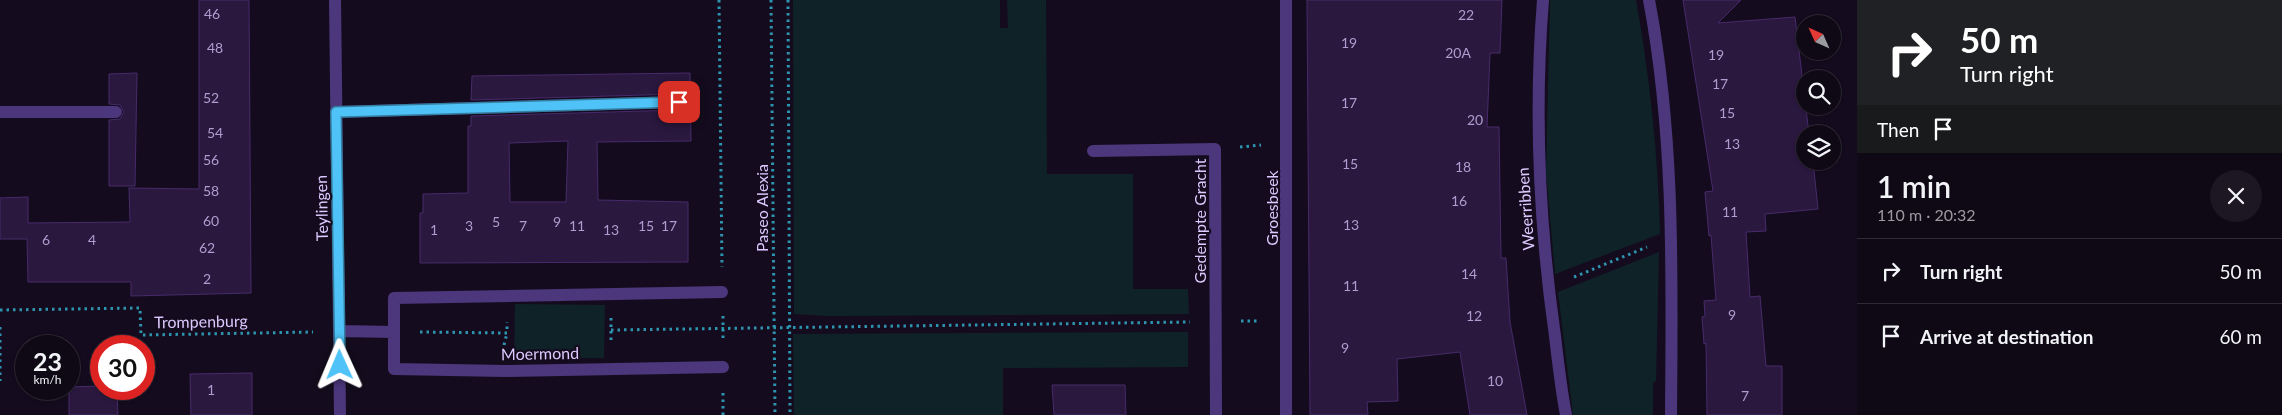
<!DOCTYPE html>
<html lang="en">
<head>
<meta charset="utf-8">
<style>
  :root { --surface:#0f0916; --page:#1d1723; --text:#f1f3f6; --muted:#9b9aa1; --line:#2f2a35 }
  body { margin:0; font-family:Lato,sans-serif; background:var(--page); color:var(--text); height:100vh; display:flex; flex-direction:column; font-size:19px; white-space:nowrap }
  * { box-sizing:border-box; margin:0 }
  p { font-size:16px; color:var(--muted) }
  .icon { flex:none; width:28px; height:28px; fill:none; stroke:currentColor; stroke-width:2; stroke-linecap:round; stroke-linejoin:round }
  .map { position:relative; flex:1; overflow:hidden }
  .panel { display:flex; flex-direction:column; background:var(--surface); width:425px }
  .panel>* { flex:none }
  .guide { background:#202124; color:#fff; overflow:hidden }
  .needle { width:32px; rotate:315deg }
  .tools { position:absolute; left:1796px; top:15px; display:grid; gap:10px }
  .tools a { display:grid; place-items:center; width:45px; height:45px; border-radius:50%; background:var(--surface); box-shadow:0 1px 4px #0004,0 0 0 1px var(--line); font-size:25px }
  .speed { position:absolute; left:15px; top:335px; display:flex; gap:10px; font-size:25px; font-weight:700; text-align:center }
  .speed>* { display:grid; place-content:center; width:65px; height:65px; border-radius:50%; background:var(--surface); box-shadow:0 1px 4px #0004,0 0 0 1px var(--line); line-height:1 }
  .speed small { font-size:12px; font-weight:400 }
  .speed .limit { border:8px solid #d22; background:#fff; color:#111 }
  .pin { position:absolute; display:grid; place-items:center; width:42px; height:42px; color:#fff; margin:-21px; border-radius:10px; box-shadow:0 2px 8px #0006 }
  .me { position:absolute; width:55px; margin:-28px; rotate:359deg; stroke-linejoin:round; filter:drop-shadow(0 0 4px #0008) }
  .turn { display:flex; align-items:center; gap:18px; height:105px; padding:0 20px; font-size:22px }
  .turn .icon { width:65px; height:65px; stroke-width:2.5 }
  .turn b { display:block; font-size:35px; line-height:42px }
  .then { display:flex; align-items:center; height:48px; padding:0 20px; background:#0003; gap:10px; font-size:19px }
  .round { display:grid; place-items:center; flex:none; width:52px; height:52px; border-radius:26px; background:var(--page) }
  .headline { display:flex; align-items:center; justify-content:space-between; height:85px; padding:0 20px }
  h1 { font-size:30px; font-weight:600; line-height:38px }
  ul { padding:0; list-style:none }
  li { display:flex; align-items:center; gap:15px; height:65px; padding:0 20px; border-top:1px solid var(--line) }
  li div { flex:1 }
  li b { display:block; font-size:19px }
  li em { font-style:normal }
  main { display:flex; flex:1; min-height:0 }
  .map>svg:first-child { display:block }
  .green { fill:#0f2228 }
  .building { fill:#2a183f; stroke:#482a6b; fill-rule:evenodd }
  .lines { fill:none; stroke-linecap:round; stroke-linejoin:round }
  .path { stroke:#2d95af; stroke-width:3; stroke-dasharray:2.5 4; stroke-linecap:butt }
  .lane { stroke:#4c377d; stroke-width:12 }
  .street { stroke:#4c377d; stroke-width:12 }
  .route-casing { stroke:#337fa1; stroke-width:12 }
  .route { stroke:#4fc3f7; stroke-width:9 }
  .labels { text-anchor:middle; dominant-baseline:central; stroke-width:4.5; stroke-linejoin:round; paint-order:stroke }
  .number-label { font-size:14px; fill:#b09dcf }
  .street-label { font-size:16px; fill:#ddc9ff; stroke:#140c1e }
</style>
</head>
<body>
<main>
<div class="map">
<svg width="1857" height="415" viewBox="0 0 1857 415">
  <rect width="100%" height="100%" fill="#140c1e"/>
  <path class="green" d="M793,0H1000V28H1008L1007,0H1046L1047,174H1133V289H1188L1189,314L828,316L794,314Z
    M1550,0H1636C1650,78 1658,155 1660,234L1555,274L1546,171Z
    M1659,252L1656,381L1653,383V415H1573L1558,292Z
    M515,304L605,305L604,358H514Z
    M1188,332V367L1003,368V415H794L793,334Z"/>
  <path class="building" d="M199,0H249L251,293L131,296V282H28L27,239H0V198L28,197V223L130,222L129,188L199,189Z
    M1307,0H1502L1500,53H1490L1487,127H1499L1501,258H1506L1510,322L1527,415H1470L1460,352L1397,359L1398,401L1367,402L1368,415H1310Z
    M1683,0H1741L1718,23L1795,17L1809,134H1805V161H1813L1818,209L1765,214L1766,231L1746,232L1750,297L1760,296L1766,366H1782V415H1707L1706,343L1704,344L1702,317L1705,316L1704,301L1716,300L1711,235L1709,236L1705,192L1713,191Z
    M137,73L135,186H109V120L120,119L124,112L120,105L109,104V74Z
    M690,73L691,141L597,142L598,200L688,202V262L420,263V213H423V194L468,193V126H471V116L679,110L684,109L687,102L686,97L679,94L471,100L472,76ZM568,141L566,202H510L509,143Z
    M252,373V415H191L190,374Z
    M1052,385H1125L1126,415H1054Z
    M101,386V389H117L118,415H69V387Z"/>
  <g class="lines">
    <path class="path" d="M719,0L722,267
      M771,0L775,415
      M788,0L790,415
      M1240,147L1261,145
      M1574,277L1647,247
      M0,310L140,308L141,335L313,332
      M723,316V342
      M611,318V344
      M1241,321H1260
      M0,327V381
      M611,330L1190,322
      M420,332L507,333V322
      M504,345L507,333
      M723,393V415"/>
    <path class="lane" d="M0,112H116
      M336,112L679,102"/>
    <path class="street" d="M335,0L340,415
      M1543,0C1534,113 1539,224 1555,336C1558,362 1561,389 1566,415
      M1649,0C1675,137 1672,276 1671,415
      M1093,151L1215,149L1216,415
      M722,292L394,298V369L505,371L723,367
      M339,331L394,332
      M1286,415V0"/>
  </g>
  <g class="lines">
    <g class="route-casing">
      <path id="route" d="M340,365L336,112L679,102"/>
    </g>
    <use href="#route" class="route"/>
  </g>
  <g class="labels">
    <g class="number-label">
      <text x="212" y="13">46</text>
      <text x="1466" y="14">22</text>
      <text x="1349" y="42">19</text>
      <text x="215" y="47">48</text>
      <text x="1458" y="52">20A</text>
      <text x="1716" y="54">19</text>
      <text x="1720" y="83">17</text>
      <text x="211" y="97">52</text>
      <text x="1349" y="102">17</text>
      <text x="1727" y="112">15</text>
      <text x="1475" y="119">20</text>
      <text x="215" y="132">54</text>
      <text x="1732" y="143">13</text>
      <text x="211" y="159">56</text>
      <text x="1350" y="163">15</text>
      <text x="1463" y="166">18</text>
      <text x="211" y="190">58</text>
      <text x="1459" y="200">16</text>
      <text x="1730" y="211">11</text>
      <text x="211" y="220">60</text>
      <text x="496" y="221">5</text>
      <text x="557" y="221">9</text>
      <text x="1351" y="224">13</text>
      <text x="469" y="225">3</text>
      <text x="523" y="225">7</text>
      <text x="577" y="225">11</text>
      <text x="646" y="225">15</text>
      <text x="669" y="225">17</text>
      <text x="434" y="229">1</text>
      <text x="611" y="229">13</text>
      <text x="46" y="239">6</text>
      <text x="92" y="239">4</text>
      <text x="207" y="247">62</text>
      <text x="1469" y="273">14</text>
      <text x="207" y="278">2</text>
      <text x="1351" y="285">11</text>
      <text x="1732" y="314">9</text>
      <text x="1474" y="315">12</text>
      <text x="1345" y="347">9</text>
      <text x="1495" y="380">10</text>
      <text x="211" y="389">1</text>
      <text x="1745" y="395">7</text>
    </g>
    <g class="street-label">
      <text transform="translate(321 208) rotate(-91)">Teylingen</text>
      <text transform="translate(761 208) rotate(-90)">Paseo Alexia</text>
      <text transform="translate(1271 208) rotate(-90)">Groesbeek</text>
      <text transform="translate(1525 209) rotate(-94)">Weerribben</text>
      <text transform="translate(1199 221) rotate(-90)">Gedempte Gracht</text>
      <text transform="translate(201 321) rotate(-1)">Trompenburg</text>
      <text transform="translate(540 353) rotate(-1)">Moermond</text>
    </g>
  </g>
</svg>
<div class="tools">
<a><svg class="needle" viewBox="-14 -14 28 28"><path d="M0-13l5 13h-10z" fill="#e53935"/><path d="M0 13l5-13h-10z" fill="#9b9aa1"/></svg></a>
<a><svg class="icon" aria-label="search" viewBox="0 0 24 24"><circle cx="10" cy="10" r="6"/><path d="M15 15l6 6"/></svg></a>
<a><svg class="icon" aria-label="layers" viewBox="0 0 24 24"><path d="M12 4l9 5-9 5-9-5zM3 14l9 5 9-5"/></svg></a>
</div>
<div class="speed"><div>23<small>km/h</small></div><div class="limit">30</div></div>
<div class="pin" style="left:679px;top:102px;background:#d93025"><svg class="icon" aria-label="arrive" viewBox="0 0 24 24"><path d="M6 21V4h12l-3 4 3 4H6"/></svg></div>
<svg class="me" style="left:340px;top:365px" viewBox="-20 -20 40 40"><path d="M0-17L14 15 0 8-14 15z" fill="#4fc3f7" stroke="#fff" stroke-width="4"/></svg>
</div>
<section class="panel">
<div class="guide">
<div class="turn"><svg class="icon" aria-label="right" viewBox="0 0 24 24"><path d="M7 20v-9h11M14 6l5 5-5 5"/></svg><div><b>50 m</b>Turn right</div></div>
<div class="then">Then<svg class="icon" aria-label="arrive" viewBox="0 0 24 24"><path d="M6 21V4h12l-3 4 3 4H6"/></svg></div>
</div>
<div class="headline"><div><h1>1 min</h1><p>110 m · 20:32</p></div><a class="round"><svg class="icon" aria-label="close" viewBox="0 0 24 24"><path d="M6 6l12 12M18 6L6 18"/></svg></a></div>
<ul>
<li><svg class="icon" aria-label="right" viewBox="0 0 24 24"><path d="M7 20v-9h11M14 6l5 5-5 5"/></svg><div><b>Turn right</b></div><em>50 m</em></li>
<li><svg class="icon" aria-label="arrive" viewBox="0 0 24 24"><path d="M6 21V4h12l-3 4 3 4H6"/></svg><div><b>Arrive at destination</b></div><em>60 m</em></li>
</ul>
</section>
</main>
</body>
</html>
